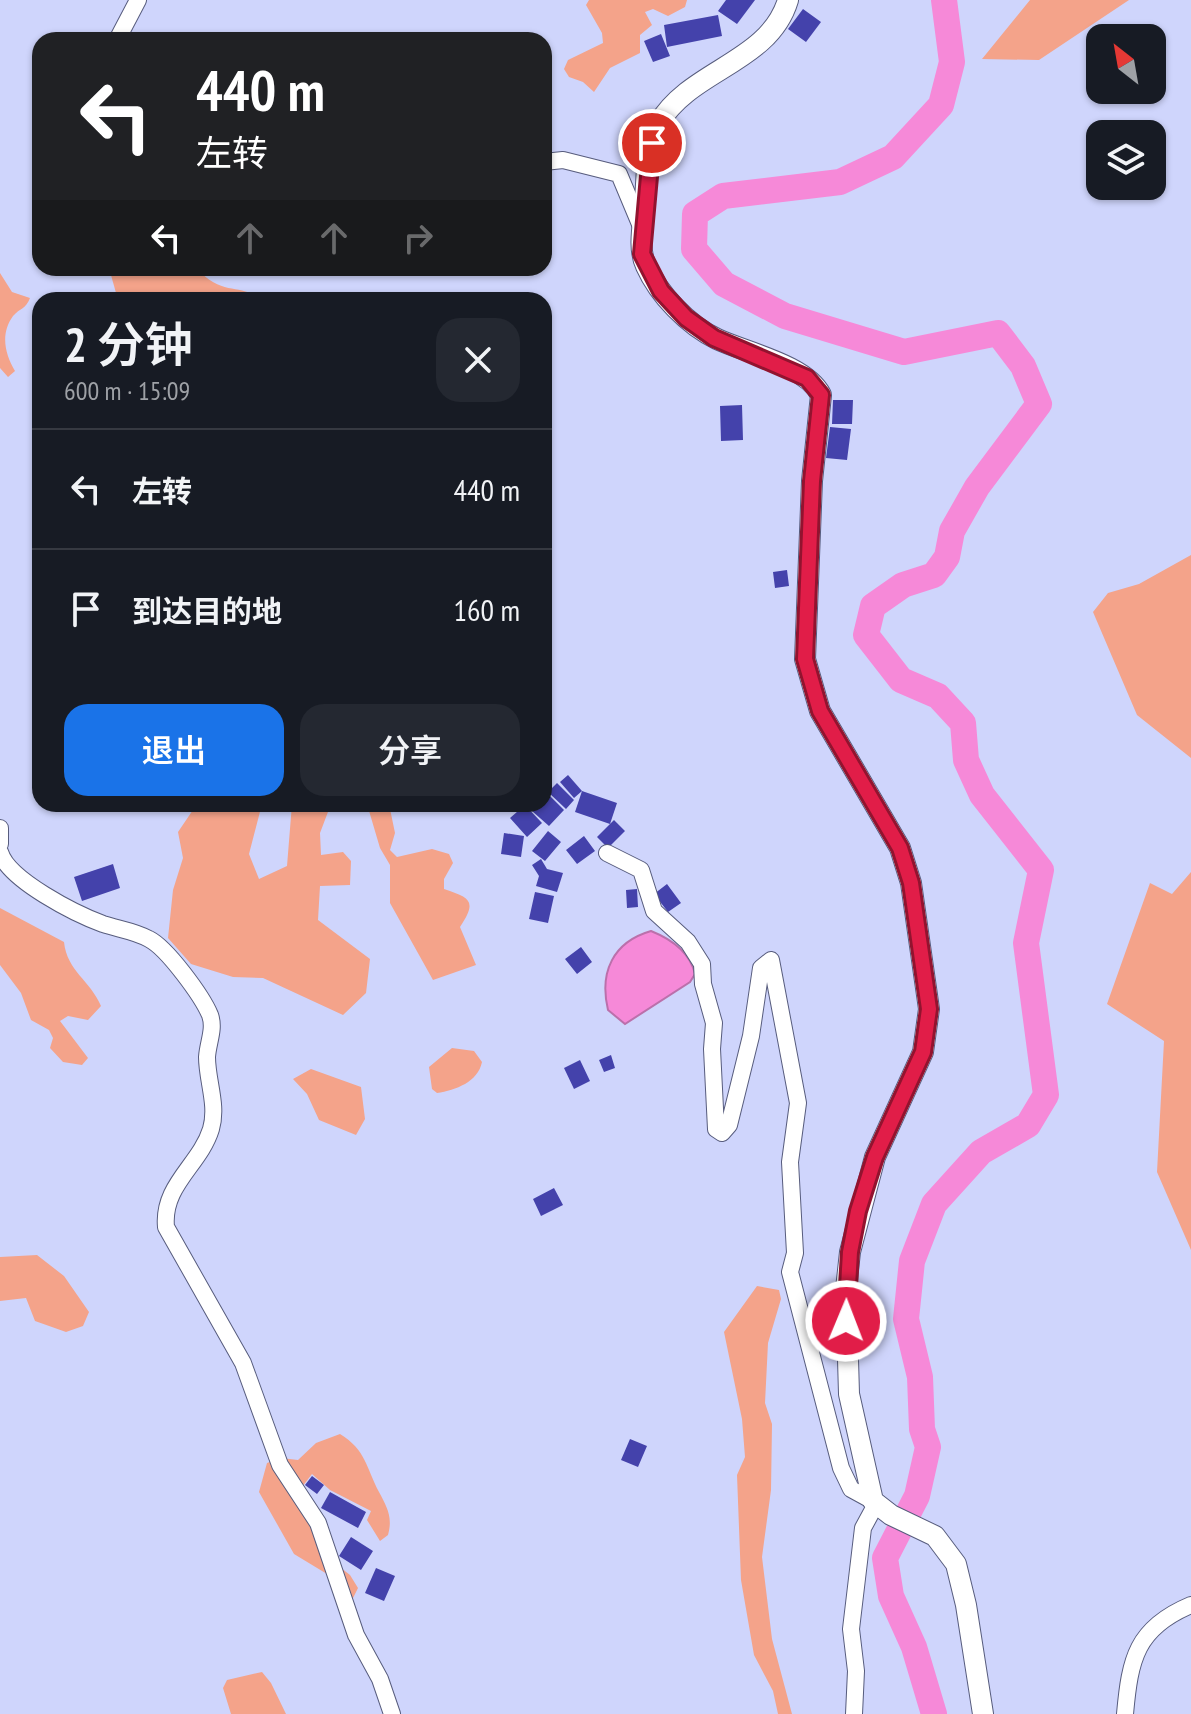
<!DOCTYPE html>
<html lang="zh">
<head>
<meta charset="utf-8">
<style>
  :root { --surface:#171b24; --page:#242831; --text:#f1f3f6; --muted:#9ea1a6; --line:#363941; --accent:#1a73e8 }
  body { margin:0; font-family:"PT Sans Narrow","Noto Sans SC",sans-serif; background:var(--page); color:var(--text); height:100vh; display:flex; flex-direction:column; font-size:30px; white-space:nowrap }
  * { box-sizing:border-box; margin:0 }
  p { font-size:26px; color:var(--muted) }
  .icon { flex:none; width:44px; height:44px; fill:none; stroke:currentColor; stroke-width:2; stroke-linecap:round; stroke-linejoin:round }
  .map { position:relative; flex:1; overflow:hidden }
  .side { position:absolute; left:32px; top:292px; width:520px; height:520px; display:flex; flex-direction:column; background:var(--surface); border-radius:24px; box-shadow:0 2px 6px #0004 }
  .side>* { flex:none }
  .top-card { position:absolute; left:32px; top:32px; width:520px; height:244px; border-radius:24px; box-shadow:0 2px 6px #0004; background:#202124; color:#fff; overflow:hidden }
  .needle { width:52px; rotate:329deg }
  .buttons { position:absolute; left:1086px; top:24px; display:grid; gap:16px }
  .buttons a { display:grid; place-items:center; width:80px; height:80px; border-radius:16px; background:var(--surface); box-shadow:0 2px 6px #0004; font-size:40px }
  .pin { position:absolute; display:grid; place-items:center; width:68px; height:68px; color:#fff; margin:-34px; border:4px solid #fff; border-radius:50%; box-shadow:0 2px 8px #0007 }
  .me { position:absolute; width:88px; margin:-44px; rotate:1deg; stroke-linejoin:round; filter:drop-shadow(0 0 6px #0008) }
  .turn { display:flex; align-items:center; gap:28px; height:168px; padding:0 32px; font-size:36px }
  .turn .icon { width:104px; height:104px; stroke-width:2.5 }
  .turn b { display:block; font-size:56px; line-height:68px }
  .lanes { display:flex; align-items:center; height:76px; padding:0 32px; background:#0003; justify-content:center; gap:40px; direction:ltr }
  .lanes .off { opacity:.35 }
  .round { display:grid; place-items:center; flex:none; width:84px; height:84px; border-radius:24px; background:var(--page) }
  .summary { display:flex; align-items:center; justify-content:space-between; height:136px; padding:0 32px }
  h1 { font-size:48px; font-weight:600; line-height:60px }
  .action { display:flex; gap:16px; margin-top:auto; padding:16px 32px }
  .action a { flex:1; height:92px; border-radius:24px; background:var(--accent); color:#fff; font-size:32px; font-weight:600; line-height:92px; text-align:center }
  .action a+a { background:var(--page); color:var(--text) }
  ul { padding:0; list-style:none }
  li { display:flex; align-items:center; gap:24px; height:120px; padding:0 32px; border-top:2px solid var(--line) }
  li div { flex:1 }
  li b { display:block; font-size:30px }
  li em { font-style:normal }
  .map>svg:first-child { display:block }
  .green { fill:#f4a38a }
  .water { fill:#f689d8; stroke:#bb70ab; stroke-width:2 }
  .lines { fill:none; stroke-linecap:round; stroke-linejoin:round }
  .river { stroke:#f689d8; stroke-width:26 }
  .building { fill:#4442ab }
  .minor-casing { stroke:#575c7d; stroke-width:18 }
  .tertiary-casing { stroke:#575c7d; stroke-width:22 }
  .minor { stroke:#fff; stroke-width:16 }
  .tertiary { stroke:#fff; stroke-width:20 }
  .route-casing { stroke:#92132f; stroke-width:20 }
  .route { stroke:#e11d48; stroke-width:14 }
</style>
</head>
<body>
<div class="map">
<svg width="1191" height="1714" viewBox="0 0 1191 1714">
  <rect width="100%" height="100%" fill="#cfd5fc"/>
  <path class="green" d="M589,0H687L685,7L668,16L653,9L645,12L652,25L640,35V53L610,68L594,92L583,82L569,77L564,69L568,60L603,43L602,33L586,5Z
    M1030,0H1129L1039,60L982,59Z
    M109,268H196C224,298 240,282 262,300H118Z
    M0,273L12,292L30,298C26,309 20,308 13,316C0,334 5,354 15,371L8,377L0,368Z
    M1191,555V758L1137,715L1093,612L1108,593L1139,584Z
    M197,804H262L249,854L259,879L287,866L292,804H331L320,833L321,855L343,852L351,861L350,885L320,886L318,920L370,959L366,993L343,1015L263,978L233,977L191,964L168,938L173,890L183,858L178,832Z
    M367,804H389L395,833L390,850L397,857L432,849L449,854L453,863L444,879V889C471,898 477,901 460,927L476,965L433,980L390,903V865L380,848Z
    M1191,872V1250L1157,1172L1164,1041L1107,1004L1150,883L1172,894Z
    M0,908L64,942C67,971 90,980 101,1006L88,1020L68,1016L60,1021L88,1058L82,1065L63,1062L50,1048L53,1038L49,1030L31,1020L21,993L0,965Z
    M452,1048L474,1051L482,1062C478,1082 456,1090 437,1093L432,1089L429,1067Z
    M311,1069L361,1087L365,1119L356,1135L319,1120L307,1094L293,1079Z
    M37,1255L64,1276L89,1312L83,1326L66,1332L35,1321L26,1298L0,1301V1257Z
    M757,1286L779,1290L781,1299L768,1343L765,1403L772,1424L771,1490L762,1557L772,1639L792,1714H778L773,1691L754,1655L741,1580L737,1475L745,1457L742,1419L724,1332Z
    M340,1434C366,1450 366,1467 379,1492C387,1507 393,1517 388,1535L380,1541L367,1520L371,1511L330,1490L312,1474L302,1487L336,1564L350,1575L358,1588L351,1602L327,1574L294,1554L259,1492L267,1463L281,1458L298,1460L316,1443Z
    M262,1672L271,1683L286,1714H231L223,1688L227,1680Z"/>
  <path class="water" d="M651,931C671,939 690,952 695,974L690,982L625,1024L608,1010C599,972 613,942 651,931Z"/>
  <g class="lines">
    <path class="river" d="M934,1714L914,1647L891,1596L885,1558L917,1496L928,1447L922,1429L920,1377L906,1319L912,1261L934,1204L981,1152L1028,1125L1046,1095L1026,943L1041,870L982,795L966,760L963,723L938,696L901,680L866,635L873,606L903,585L934,575L947,557L952,531L977,487L1039,404L1023,366L998,333L904,352L785,316L724,284L694,249L695,214L723,196L840,182L893,157L941,105L952,62L944,0"/>
  </g>
  <path class="building" d="M726,0H755L737,24L718,11Z
    M803,9L821,22L806,42L788,29Z
    M718,15L722,36L667,47L664,25Z
    M661,34L670,56L653,62L644,41Z
    M833,400H853L852,424H832Z
    M742,405L743,440L721,441L720,406Z
    M830,427L851,429L847,460L826,458Z
    M787,570L789,586L775,588L773,572Z
    M568,775L582,791L574,798L560,782Z
    M557,783L574,800L566,809L548,792Z
    M582,791L617,803L610,824L575,812Z
    M548,794L564,810L549,826L532,811L544,804Z
    M525,805L542,823L527,837L510,818Z
    M614,820L625,831L608,848L597,837Z
    M548,831L561,842L545,861L532,851Z
    M504,833L524,836L521,857L501,854Z
    M584,836L595,851L577,864L566,850Z
    M541,859L547,869L563,873L557,892L536,886L539,876L532,865Z
    M113,864L120,888L82,901L74,877Z
    M667,884L681,903L668,912L654,894Z
    M637,889L638,907L627,908L626,890Z
    M535,892L554,896L548,923L529,919Z
    M581,947L592,962L577,974L565,959Z
    M611,1055L615,1068L604,1072L599,1060Z
    M580,1060L590,1081L574,1089L564,1068Z
    M554,1188L563,1205L541,1216L533,1199Z
    M630,1439L647,1446L638,1467L621,1460Z
    M312,1476L324,1485L317,1494L305,1485Z
    M330,1492L366,1512L358,1528L321,1508Z
    M351,1537L373,1551L361,1570L339,1556Z
    M376,1568L395,1576L384,1601L365,1593Z"/>
  <g class="lines">
    <g class="minor-casing">
      <path id="minor" d="M117,40L138,0
        M544,162L563,160L619,174L642,229
        M0,828V844
        M0,852C8,880 76,914 103,924C118,929 135,931 149,939C167,948 202,996 210,1015C215,1029 208,1042 207,1057C207,1081 218,1105 211,1129C200,1165 162,1185 166,1227L243,1363L280,1465L318,1523L356,1635L380,1679L392,1714
        M607,853L641,870L654,911L688,942L702,964L703,984L714,1023L712,1049L716,1129L722,1133L729,1125L751,1036L761,968L771,960L798,1103L790,1162L795,1253L790,1272L841,1468L851,1489L873,1501
        M854,1714L856,1671L851,1629L863,1528L876,1504
        M1125,1714C1130,1659 1136,1628 1191,1605"/>
    </g>
    <g class="tertiary-casing">
      <path id="tertiary" d="M788,0C769,63 691,69 659,123C646,145 647,175 645,200C644,221 637,247 646,266C659,295 688,325 717,339C747,353 806,365 821,395L812,481L805,659L820,711L900,848L911,883L929,1009L923,1052L875,1157L850,1252L846,1289L849,1394L873,1501L891,1515L935,1536L956,1564L966,1605L983,1714"/>
    </g>
    <use href="#minor" class="minor"/>
    <use href="#tertiary" class="tertiary"/>
  </g>
  <g class="lines">
    <g class="route-casing">
      <path id="route" d="M652,143L642,254L661,291L686,318L714,338L807,378L821,395L812,481L805,659L820,711L900,848L911,883L929,1009L923,1052L875,1157L858,1211L850,1252L846,1321"/>
    </g>
    <use href="#route" class="route"/>
  </g>
</svg>
<div class="buttons">
<a><svg class="needle" viewBox="-14 -14 28 28"><path d="M0-13l5 13h-10z" fill="#e53935"/><path d="M0 13l5-13h-10z" fill="#9ea1a6"/></svg></a>
<a><svg class="icon" aria-label="layers" viewBox="0 0 24 24"><path d="M12 4l9 5-9 5-9-5zM3 14l9 5 9-5"/></svg></a>
</div>
<div class="pin" style="left:652px;top:143px;background:#d93025"><svg class="icon" aria-label="arrive" viewBox="0 0 24 24"><path d="M6 21V4h12l-3 4 3 4H6"/></svg></div>
<svg class="me" style="left:846px;top:1321px" viewBox="-20 -20 40 40"><circle r="17" fill="#e11d48" stroke="#fff" stroke-width="3"/><path d="M0-11L8 9 0 5-8 9z" fill="#fff"/></svg>
<div class="top-card">
<div class="turn"><svg class="icon" aria-label="left" viewBox="0 0 24 24"><path d="M17 20v-9H6M10 6l-5 5 5 5"/></svg><div><b>440 m</b>左转</div></div>
<div class="lanes"><svg class="icon" aria-label="left" viewBox="0 0 24 24"><path d="M17 20v-9H6M10 6l-5 5 5 5"/></svg><svg class="icon off" aria-label="ahead" viewBox="0 0 24 24"><path d="M12 20V5M6 11l6-6 6 6"/></svg><svg class="icon off" aria-label="ahead" viewBox="0 0 24 24"><path d="M12 20V5M6 11l6-6 6 6"/></svg><svg class="icon off" aria-label="right" viewBox="0 0 24 24"><path d="M7 20v-9h11M14 6l5 5-5 5"/></svg></div>
</div>
<section class="side">
<div class="summary"><div><h1>2 分钟</h1><p>600 m · 15:09</p></div><a class="round"><svg class="icon" aria-label="close" viewBox="0 0 24 24"><path d="M6 6l12 12M18 6L6 18"/></svg></a></div>
<ul>
<li><svg class="icon" aria-label="left" viewBox="0 0 24 24"><path d="M17 20v-9H6M10 6l-5 5 5 5"/></svg><div><b>左转</b></div><em>440 m</em></li>
<li><svg class="icon" aria-label="arrive" viewBox="0 0 24 24"><path d="M6 21V4h12l-3 4 3 4H6"/></svg><div><b>到达目的地</b></div><em>160 m</em></li>
</ul>
<div class="action"><a>退出</a><a>分享</a></div>
</section>
</div>
</body>
</html>
